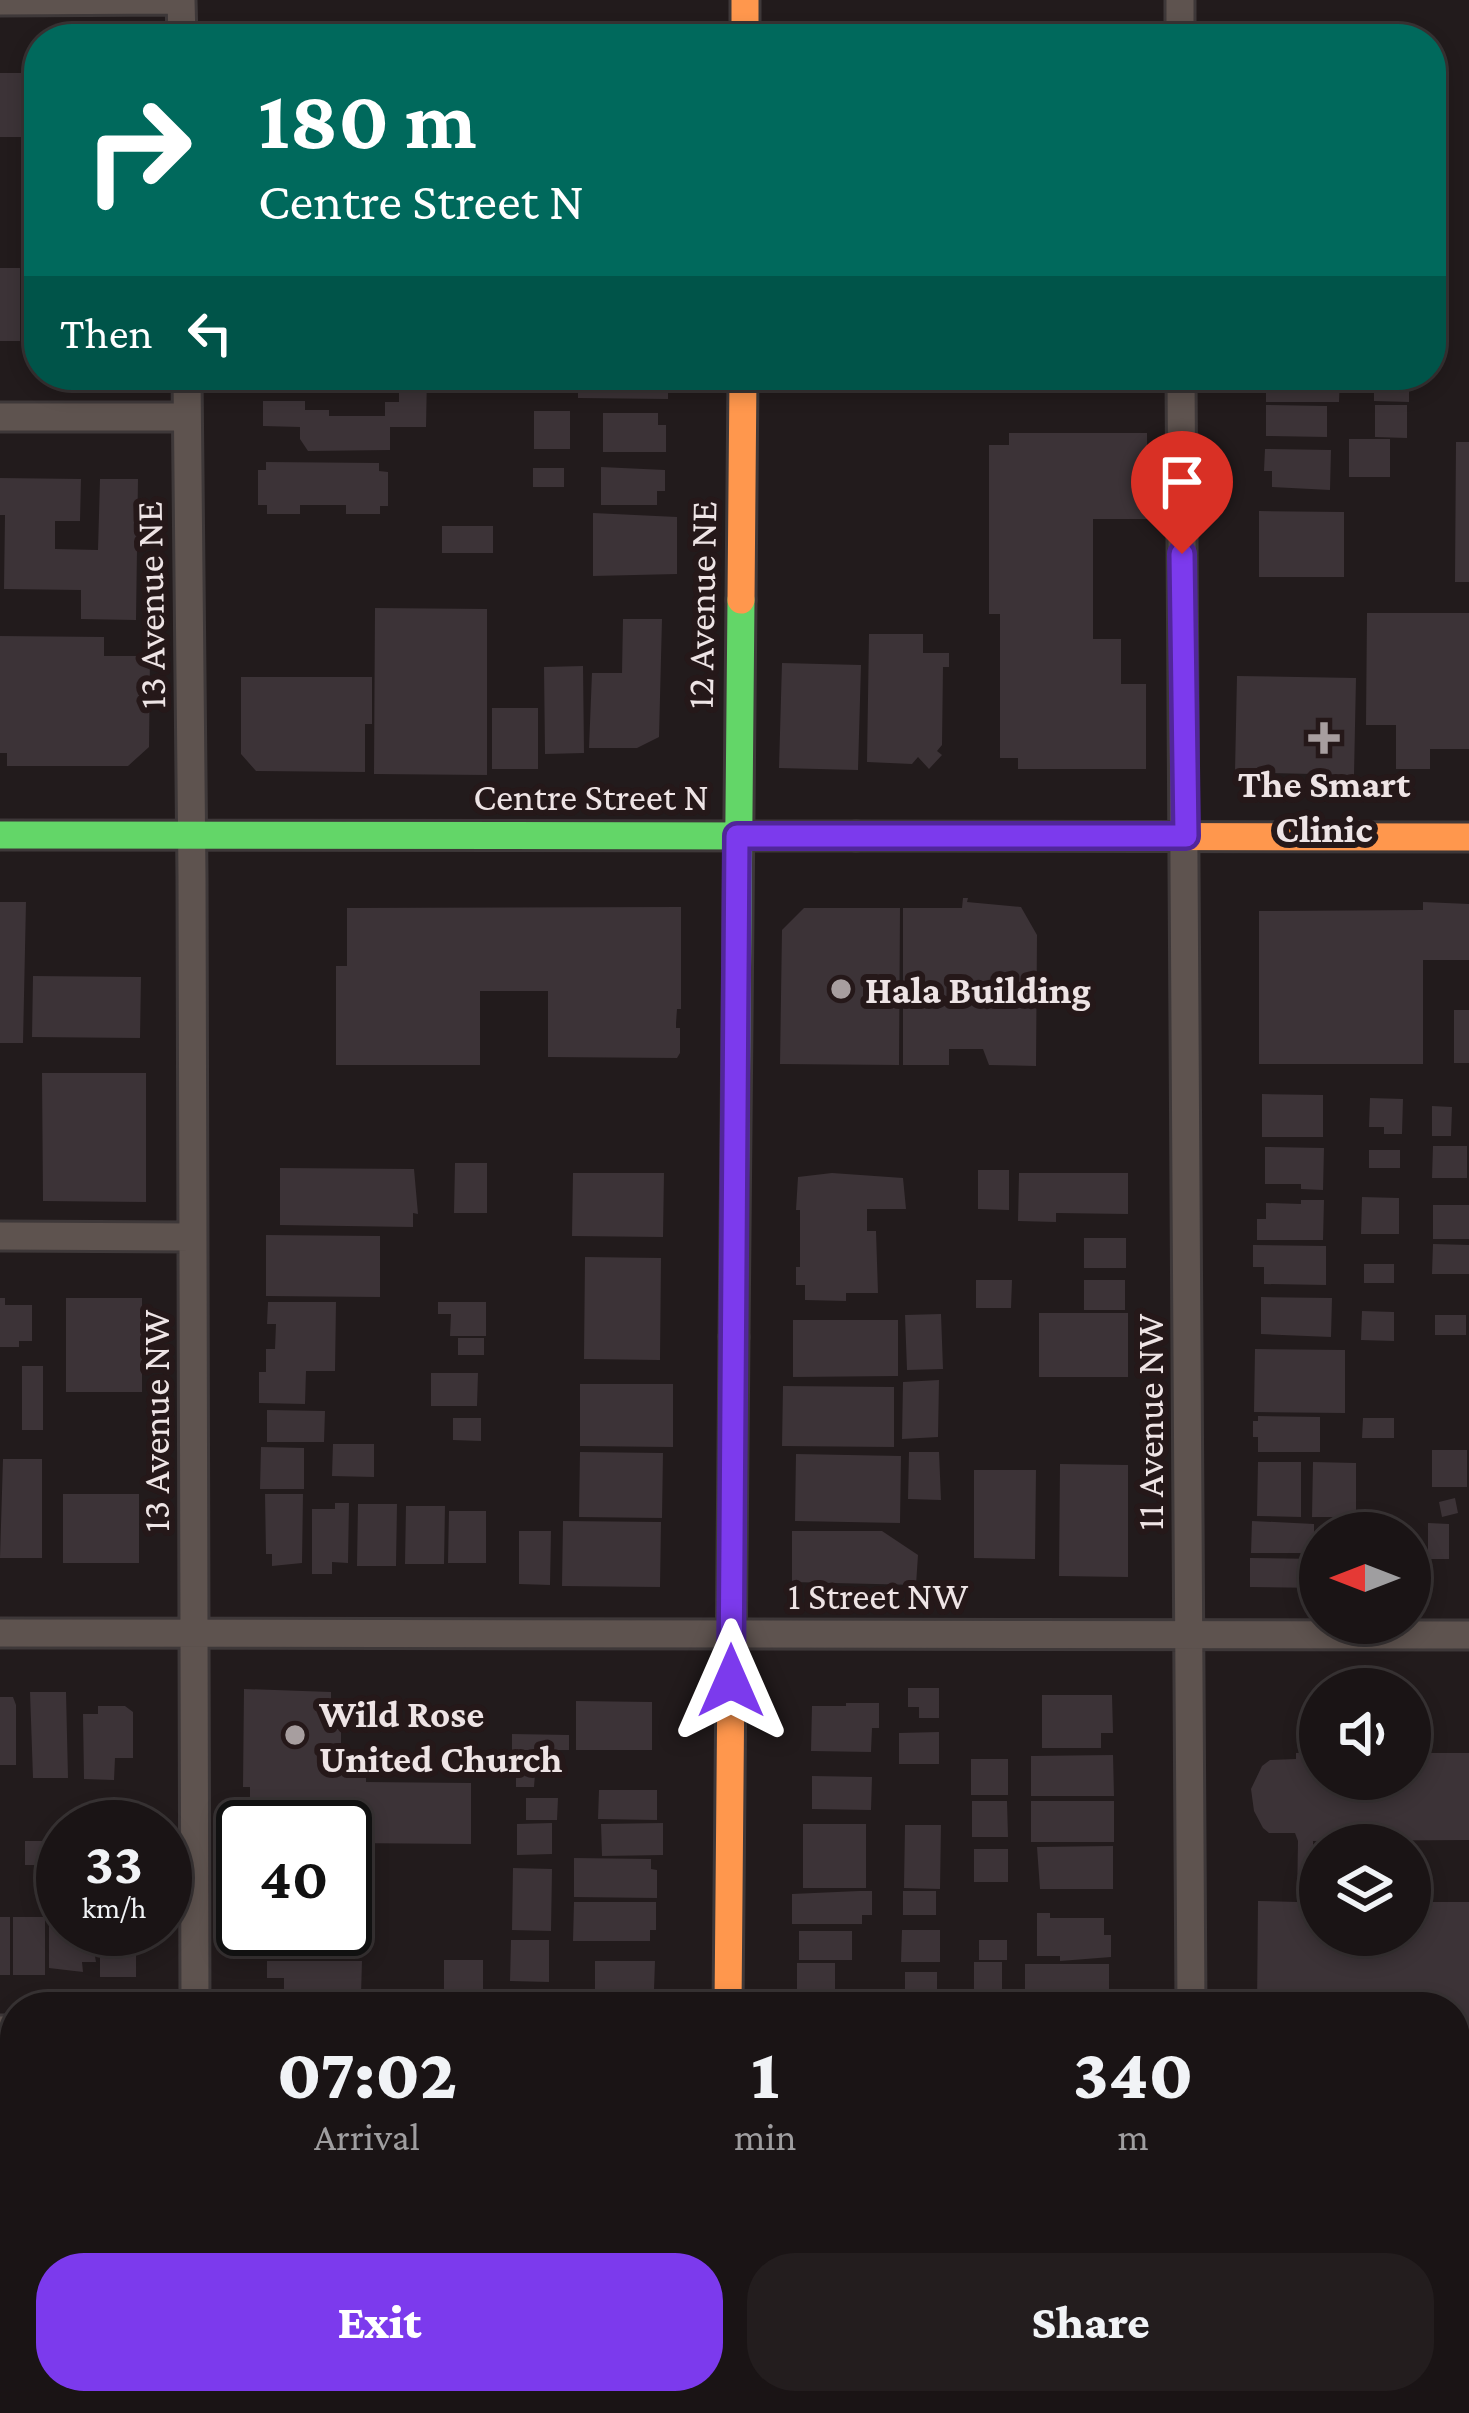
<!DOCTYPE html>
<html lang="en">
<head>
<meta charset="utf-8">
<style>
  :root { --surface:#1a1415; --page:#231d1e; --text:#f1f3f6; --muted:#9f9ea0; --line:#383334; --accent:#7c3aed }
  body { margin:0; font-family:"Crimson Pro",serif; background:var(--page); color:var(--text); height:100vh; display:flex; flex-direction:column; font-size:45px; white-space:nowrap }
  * { box-sizing:border-box; margin:0 }
  p { font-size:39px; color:var(--muted) }
  .icon { flex:none; width:66px; height:66px; fill:none; stroke:currentColor; stroke-width:2; stroke-linecap:round; stroke-linejoin:round }
  .map { position:relative; flex:1; overflow:hidden }
  .panel { position:absolute; left:0px; top:1992px; width:1470px; height:423px; display:flex; flex-direction:column; background:var(--surface); border-radius:48px 48px 0 0; box-shadow:0 6px 18px #0003,0 0 0 3px var(--line) }
  .panel>* { flex:none }
  .guide { position:absolute; left:24px; top:24px; width:1422px; height:366px; border-radius:48px; box-shadow:0 6px 18px #0003,0 0 0 3px var(--line); background:#00695c; color:#fff; overflow:hidden }
  .needle { width:78px; rotate:270deg }
  .fabs { position:absolute; left:1299px; top:1512px; display:grid; gap:24px }
  .fabs a { display:grid; place-items:center; width:132px; height:132px; border-radius:50%; background:var(--surface); box-shadow:0 6px 18px #0003,0 0 0 3px var(--line); font-size:60px }
  .speed { position:absolute; left:36px; top:1800px; display:flex; gap:24px; font-size:60px; font-weight:700; text-align:center }
  .speed>* { display:grid; place-content:center; width:156px; height:156px; border-radius:50%; background:var(--surface); box-shadow:0 6px 18px #0003,0 0 0 3px var(--line); line-height:1 }
  .speed small { font-size:30px; font-weight:400 }
  .speed .limit { border:6px solid #111; border-radius:18px; background:#fff; color:#111 }
  .pin { position:absolute; display:grid; place-items:center; width:102px; height:102px; color:#fff; margin:-123px -51px; border-radius:50% 50% 50% 0; rotate:-45deg; box-shadow:0 0 12px #0007 }
  .pin .icon { rotate:45deg }
  .me { position:absolute; width:132px; margin:-66px; rotate:0deg; stroke-linejoin:round; filter:drop-shadow(0 0 9px #0008) }
  .turn { display:flex; align-items:center; gap:42px; height:252px; padding:0 36px; font-size:54px }
  .turn .icon { width:156px; height:156px; stroke-width:2.5 }
  .turn b { display:block; font-size:84px; line-height:102px }
  .then { display:flex; align-items:center; height:114px; padding:0 36px; background:#0003; gap:24px; font-size:45px }
  .eta { display:flex; justify-content:space-evenly; align-items:center; height:204px; text-align:center }
  .eta b { font-size:72px; font-weight:800; line-height:84px }
  .cta { display:flex; gap:24px; margin-top:auto; padding:24px 36px }
  .cta a { flex:1; height:138px; border-radius:48px; background:var(--accent); color:#fff; font-size:48px; font-weight:800; line-height:138px; text-align:center }
  .cta a+a { background:var(--page); color:var(--text) }
  .map>svg:first-child { display:block }
  .building { fill:#3c3337 }
  .lines { fill:none; stroke-linecap:round; stroke-linejoin:round }
  .street-casing { stroke:#3e3839; stroke-width:33 }
  .fast-casing { stroke:#3e3839; stroke-width:33 }
  .slow-casing { stroke:#3e3839; stroke-width:33 }
  .street { stroke:#5e534f; stroke-width:27 }
  .fast { stroke:#63d668; stroke-width:27 }
  .slow { stroke:#ff974d; stroke-width:27 }
  .route-casing { stroke:#51269a; stroke-width:30 }
  .route { stroke:#7c3aed; stroke-width:21 }
  .poi-dot { fill:#a79e9f; stroke:#251819; stroke-width:4.5 }
  .labels { text-anchor:middle; dominant-baseline:central; stroke-width:12; stroke-linejoin:round; paint-order:stroke }
  .street-label { font-size:39px; fill:#eee4e5; stroke:#251819 }
  .poi-label { font-size:39px; font-weight:bold; fill:#eee4e5; stroke:#251819; text-anchor:start }
</style>
</head>
<body>
<div class="map">
<svg width="1469" height="2413" viewBox="0 0 1469 2413">
  <rect width="100%" height="100%" fill="#221b1c"/>
  <path class="building" d="M0,73H39V137H0Z
    M0,268H20V341H0Z
    M30,285H39V345H29Z
    M263,375H306L305,387H263Z
    M384,375H427L426,427H390V450L308,451L300,439V427L263,426V401H305V410H329V416H385V402H399V387H384Z
    M578,375H668V399L578,398Z
    M1276,375H1340L1339,402H1266V385H1276Z
    M1374,375H1409V402L1374,401Z
    M1266,405L1327,406V437L1266,436Z
    M1375,405H1407V438L1375,437Z
    M534,411H570V449H534Z
    M603,413H658V425H666V452H603Z
    M1009,433H1147L1148,519H1093V639H1121V684H1146V769H1018V758H1000V614H989V445H1009Z
    M1349,439H1390V477H1349Z
    M1456,442H1469V582H1455Z
    M1265,449L1331,450L1330,490L1272,487V471H1264Z
    M266,462L379,463V471L388,472V506H380V514H346V505H300V514H267V505H258V470H266Z
    M601,467L665,470V491H657V505H601Z
    M533,468H564V487H533Z
    M0,478L81,479L80,521H55V549L98,550L100,479H138L136,620L81,619V590L4,589L5,515H0Z
    M1259,511L1344,512V577H1259Z
    M593,513L677,517V574L593,576Z
    M442,526H493V553H442Z
    M375,608L487,609V775L374,774Z
    M1367,613H1469V749H1430V769H1396V725H1366Z
    M623,619H662L659,737L637,748H589L592,673H622Z
    M869,634H923V653H949V667H943L942,745L937,751L942,755L929,769L918,757L912,764L867,762Z
    M0,636L104,637V656H150L149,747L128,766H7V753H0Z
    M782,663L861,665L858,770L779,768Z
    M583,666L584,753L545,754L544,667Z
    M1237,676L1356,678L1354,775L1235,772Z
    M241,677H372V724H365V772L256,771L241,754Z
    M492,708H538V769H492Z
    M963,898H968L967,902L1021,907L1037,935L1036,1066L989,1065L983,1049H949V1065H903V908H962Z
    M0,902H26L23,1043H0Z
    M1423,902L1469,904V960H1423V1064H1259V911L1423,910Z
    M681,907V1009H677L676,1023V1028H680V1053L677,1058L548,1057V991H480V1065H336V966H347V908Z
    M804,908H900L899,1065L780,1064L782,930Z
    M33,976L141,977L140,1038L32,1037Z
    M1454,1010H1469V1063H1454Z
    M42,1073H146V1202L43,1201Z
    M1262,1094L1323,1095V1137H1262Z
    M1370,1098L1403,1099L1402,1134H1384V1127H1369Z
    M1432,1106L1452,1107L1451,1136H1432Z
    M1433,1146H1467V1178H1432Z
    M1265,1147L1324,1148L1323,1190L1301,1189V1184H1265Z
    M1369,1150H1400V1168H1369Z
    M455,1163H487V1213H454Z
    M280,1168L414,1169L418,1214L413,1213V1227L280,1225Z
    M978,1170H1009V1210L978,1209Z
    M573,1173H664L663,1237L572,1236Z
    M832,1173L903,1178L906,1209H867V1231H876L878,1293H846V1301L805,1300V1285H796V1267H800V1210H796L798,1177Z
    M1019,1173H1128V1214L1056,1213V1222L1018,1221Z
    M1362,1197L1399,1198V1234H1361Z
    M1301,1200H1324L1323,1240H1257V1219H1266V1203L1301,1204Z
    M1433,1205H1469V1239H1433Z
    M266,1235L380,1236V1297L266,1296Z
    M1084,1238H1126V1268H1084Z
    M1433,1244L1469,1245V1274H1432Z
    M1253,1245L1326,1246V1285L1264,1284V1267H1253Z
    M585,1257L661,1258L660,1360L584,1359Z
    M1364,1264H1394V1283H1364Z
    M976,1280H1012L1011,1308H976Z
    M1084,1280H1125V1310H1084Z
    M1261,1297L1332,1298L1331,1337L1261,1334Z
    M0,1298H5V1305H32V1341H19V1347H0Z
    M66,1298H142V1392H66Z
    M268,1302H336L335,1371H306L305,1404L259,1403V1372H266V1349H275L276,1324H267Z
    M438,1302H486V1336H450L451,1314H438Z
    M1362,1311L1394,1312V1341L1361,1340Z
    M1039,1313H1128V1377H1039Z
    M941,1314L943,1369L907,1370L905,1315Z
    M1435,1315H1466V1335H1435Z
    M793,1320H898V1376L793,1377Z
    M458,1338H484V1355H458Z
    M1255,1349L1345,1350V1413L1254,1412Z
    M22,1366H43V1430H22Z
    M431,1373H478L477,1406H431Z
    M939,1380L938,1437L902,1439L903,1382Z
    M580,1384H673V1447L580,1446Z
    M783,1386L894,1387V1447L782,1446Z
    M267,1410L325,1411L324,1442H267Z
    M1258,1416L1320,1417V1452H1258V1437H1253V1421H1258Z
    M453,1418H481V1441L453,1440Z
    M1363,1418H1394V1438H1362Z
    M333,1444H374V1477L332,1476Z
    M261,1447L304,1448V1489H260Z
    M1432,1450H1467V1487H1432Z
    M580,1452L663,1453L662,1518L579,1517Z
    M909,1452H939L941,1500L908,1499Z
    M796,1454L901,1456L900,1523L795,1521Z
    M3,1459H42V1558H0Z
    M1258,1462H1301V1517L1257,1516Z
    M1313,1462L1356,1463V1517H1312Z
    M1060,1464L1128,1465V1577L1059,1576Z
    M974,1470H1036L1035,1559L974,1558Z
    M63,1494H139V1563H63Z
    M265,1494H303L302,1563L272,1566V1554H266Z
    M1455,1498L1458,1513L1442,1517L1439,1502Z
    M335,1503H349L348,1563L332,1562V1574H312V1509H335Z
    M358,1504H397L396,1566H357Z
    M406,1506H445L444,1564H405Z
    M449,1511H486V1563H448Z
    M563,1521L661,1522L660,1587L562,1586Z
    M1252,1521L1314,1524V1553H1251Z
    M1363,1522H1393V1533H1363Z
    M1428,1523L1449,1524V1559H1428Z
    M519,1531H551L550,1585L519,1584Z
    M792,1531H882L918,1555L916,1585L792,1582Z
    M1250,1558L1320,1559V1588L1250,1587Z
    M908,1688H939V1718H919V1707H908Z
    M244,1689L331,1692V1708H341V1756L362,1759L366,1764V1782L471,1783V1844L345,1843V1827H310V1816H250V1787H243Z
    M30,1692H66L68,1778H33Z
    M1042,1695H1112L1113,1733H1101V1748H1042Z
    M0,1697H13L16,1705V1765H0Z
    M576,1701L652,1702V1750H576Z
    M846,1703H879V1728H872L871,1752L811,1751L812,1706H846Z
    M98,1706H125L133,1712V1758H115L114,1780L84,1779L83,1714H98Z
    M939,1732V1764H899V1733Z
    M512,1734L569,1735V1750H512Z
    M1296,1753H1320V1779H1410V1753H1469V1840L1313,1841V1901H1320V1935H1410V1902H1469V2118H1455V2007H1257L1258,1901L1297,1902L1298,1841L1295,1833H1269L1263,1828L1254,1811L1251,1789L1262,1766L1270,1760L1296,1759Z
    M1113,1755L1114,1796H1031V1756Z
    M971,1759H1008V1795H971Z
    M516,1774H535L534,1787H516Z
    M812,1776L872,1777L871,1810L812,1809Z
    M599,1790H657V1820L598,1819Z
    M526,1798H558L557,1820H526Z
    M972,1801H1007L1008,1837H972Z
    M1031,1801H1114V1842H1031Z
    M79,1807H118V1827H79Z
    M552,1823V1854L517,1855V1824Z
    M663,1823V1855L602,1856L601,1824Z
    M803,1824H866V1888H803Z
    M905,1825H941L940,1889L904,1888Z
    M25,1841H43V1865H25Z
    M1113,1846V1889H1040L1037,1847Z
    M974,1849H1008V1882H974Z
    M574,1858L651,1859V1869L657,1870V1898L574,1897Z
    M513,1868L552,1869L551,1931L512,1930Z
    M859,1891H872V1915H862V1924H792V1894Z
    M903,1891H936V1915H903Z
    M49,1898H63V1929H90L96,1962H82L83,1972L49,1968Z
    M574,1902H656V1930H650V1941H573Z
    M1037,1913H1050V1918H1104V1935H1111V1957L1060,1961V1956H1037Z
    M0,1917H10V1975H0Z
    M13,1917H45V1975H13Z
    M100,1929H136V1977H100Z
    M274,1929H333V1959H273Z
    M902,1930H940V1962H901Z
    M799,1931H852V1960H799Z
    M511,1940H549V1982L510,1981Z
    M979,1940H1007V1960H979Z
    M444,1960H483V1997H444Z
    M267,1961H362L361,1995H284V1978H267Z
    M595,1961H655L654,1990L595,1989Z
    M974,1962H1002V1991H974Z
    M797,1963H835V1994H797Z
    M1025,1964H1109V2007H1025Z
    M905,1972H937V1994H905Z
    M971,1993H1009V2007H972Z
    M516,1996L551,1997V2007H516Z
    M621,1997H666L665,2007H621Z
    M790,1999H832V2007H790Z
    M901,1999H938V2007H901Z
    M0,2091L15,2092V2178H0Z
    M1,2290H15V2346H4V2334H0Z"/>
  <g class="lines">
    <g class="street-casing">
      <path id="street" d="M181,0L182,39
        M1180,0V39
        M0,1L174,0
        M187,375L192,877L195,2007
        M1181,375L1191,2007
        M0,417H187
        M0,1236L193,1237
        M0,1633L1469,1635
        M0,2030H15
        M196,2400V2413
        M1188,2413L1189,2400"/>
    </g>
    <g class="fast-casing">
      <path id="fast" d="M0,835L856,836
        M734,1337L741,600
        M725,2400V2413"/>
    </g>
    <g class="slow-casing">
      <path id="slow" d="M745,0V39
        M741,600L743,375
        M856,836L1469,837
        M728,2007L734,1337"/>
    </g>
    <use href="#street" class="street"/>
    <use href="#fast" class="fast"/>
    <use href="#slow" class="slow"/>
  </g>
  <g class="lines">
    <g class="route-casing">
      <path id="route" d="M731,1681L737,836H1186L1182,554"/>
    </g>
    <use href="#route" class="route"/>
  </g>
  <g class="poi-dot">
    <path d="M1318 720h12v12h12v12h-12v12h-12v-12h-12v-12h12z"/>
    <circle cx="841" cy="989" r="12"/>
    <circle cx="295" cy="1735" r="12"/>
  </g>
  <g class="labels">
    <g class="street-label">
      <text transform="translate(150 605) rotate(-91)">13 Avenue NE</text>
      <text transform="translate(701 605) rotate(-89)">12 Avenue NE</text>
      <text x="591" y="796">Centre Street N</text>
      <text transform="translate(155 1421) rotate(-90)">13 Avenue NW</text>
      <text transform="translate(1149 1422) rotate(-90)">11 Avenue NW</text>
      <text x="878" y="1595">1 Street NW</text>
    </g>
    <g class="poi-label">
      <text x="1324" y="783" text-anchor="middle">The Smart<tspan x="1324" dy="45">Clinic</tspan></text>
      <text x="865" y="989">Hala Building</text>
      <text x="319" y="1713">Wild Rose<tspan x="319" dy="45">United Church</tspan></text>
    </g>
  </g>
</svg>
<div class="fabs">
<a><svg class="needle" viewBox="-14 -14 28 28"><path d="M0-13l5 13h-10z" fill="#e53935"/><path d="M0 13l5-13h-10z" fill="#9f9ea0"/></svg></a>
<a><svg class="icon" aria-label="sound" viewBox="0 0 24 24"><path d="M4 9h4l5-4v14l-5-4H4zM17 9q2 3 0 6"/></svg></a>
<a><svg class="icon" aria-label="layers" viewBox="0 0 24 24"><path d="M12 4l9 5-9 5-9-5zM3 14l9 5 9-5"/></svg></a>
</div>
<div class="speed"><div>33<small>km/h</small></div><div class="limit">40</div></div>
<div class="pin" style="left:1182px;top:554px;background:#d93025"><svg class="icon" aria-label="arrive" viewBox="0 0 24 24"><path d="M6 21V4h12l-3 4 3 4H6"/></svg></div>
<svg class="me" style="left:731px;top:1681px" viewBox="-20 -20 40 40"><path d="M0-17L14 15 0 8-14 15z" fill="#7c3aed" stroke="#fff" stroke-width="4"/></svg>
<div class="guide">
<div class="turn"><svg class="icon" aria-label="right" viewBox="0 0 24 24"><path d="M7 20v-9h11M14 6l5 5-5 5"/></svg><div><b>180 m</b>Centre Street N</div></div>
<div class="then">Then<svg class="icon" aria-label="left" viewBox="0 0 24 24"><path d="M17 20v-9H6M10 6l-5 5 5 5"/></svg></div>
</div>
<section class="panel">
<div class="eta">
<div><b>07:02</b><p>Arrival</p></div>
<div><b>1</b><p>min</p></div>
<div><b>340</b><p>m</p></div>
</div>
<div class="cta"><a>Exit</a><a>Share</a></div>
</section>
</div>
</body>
</html>
